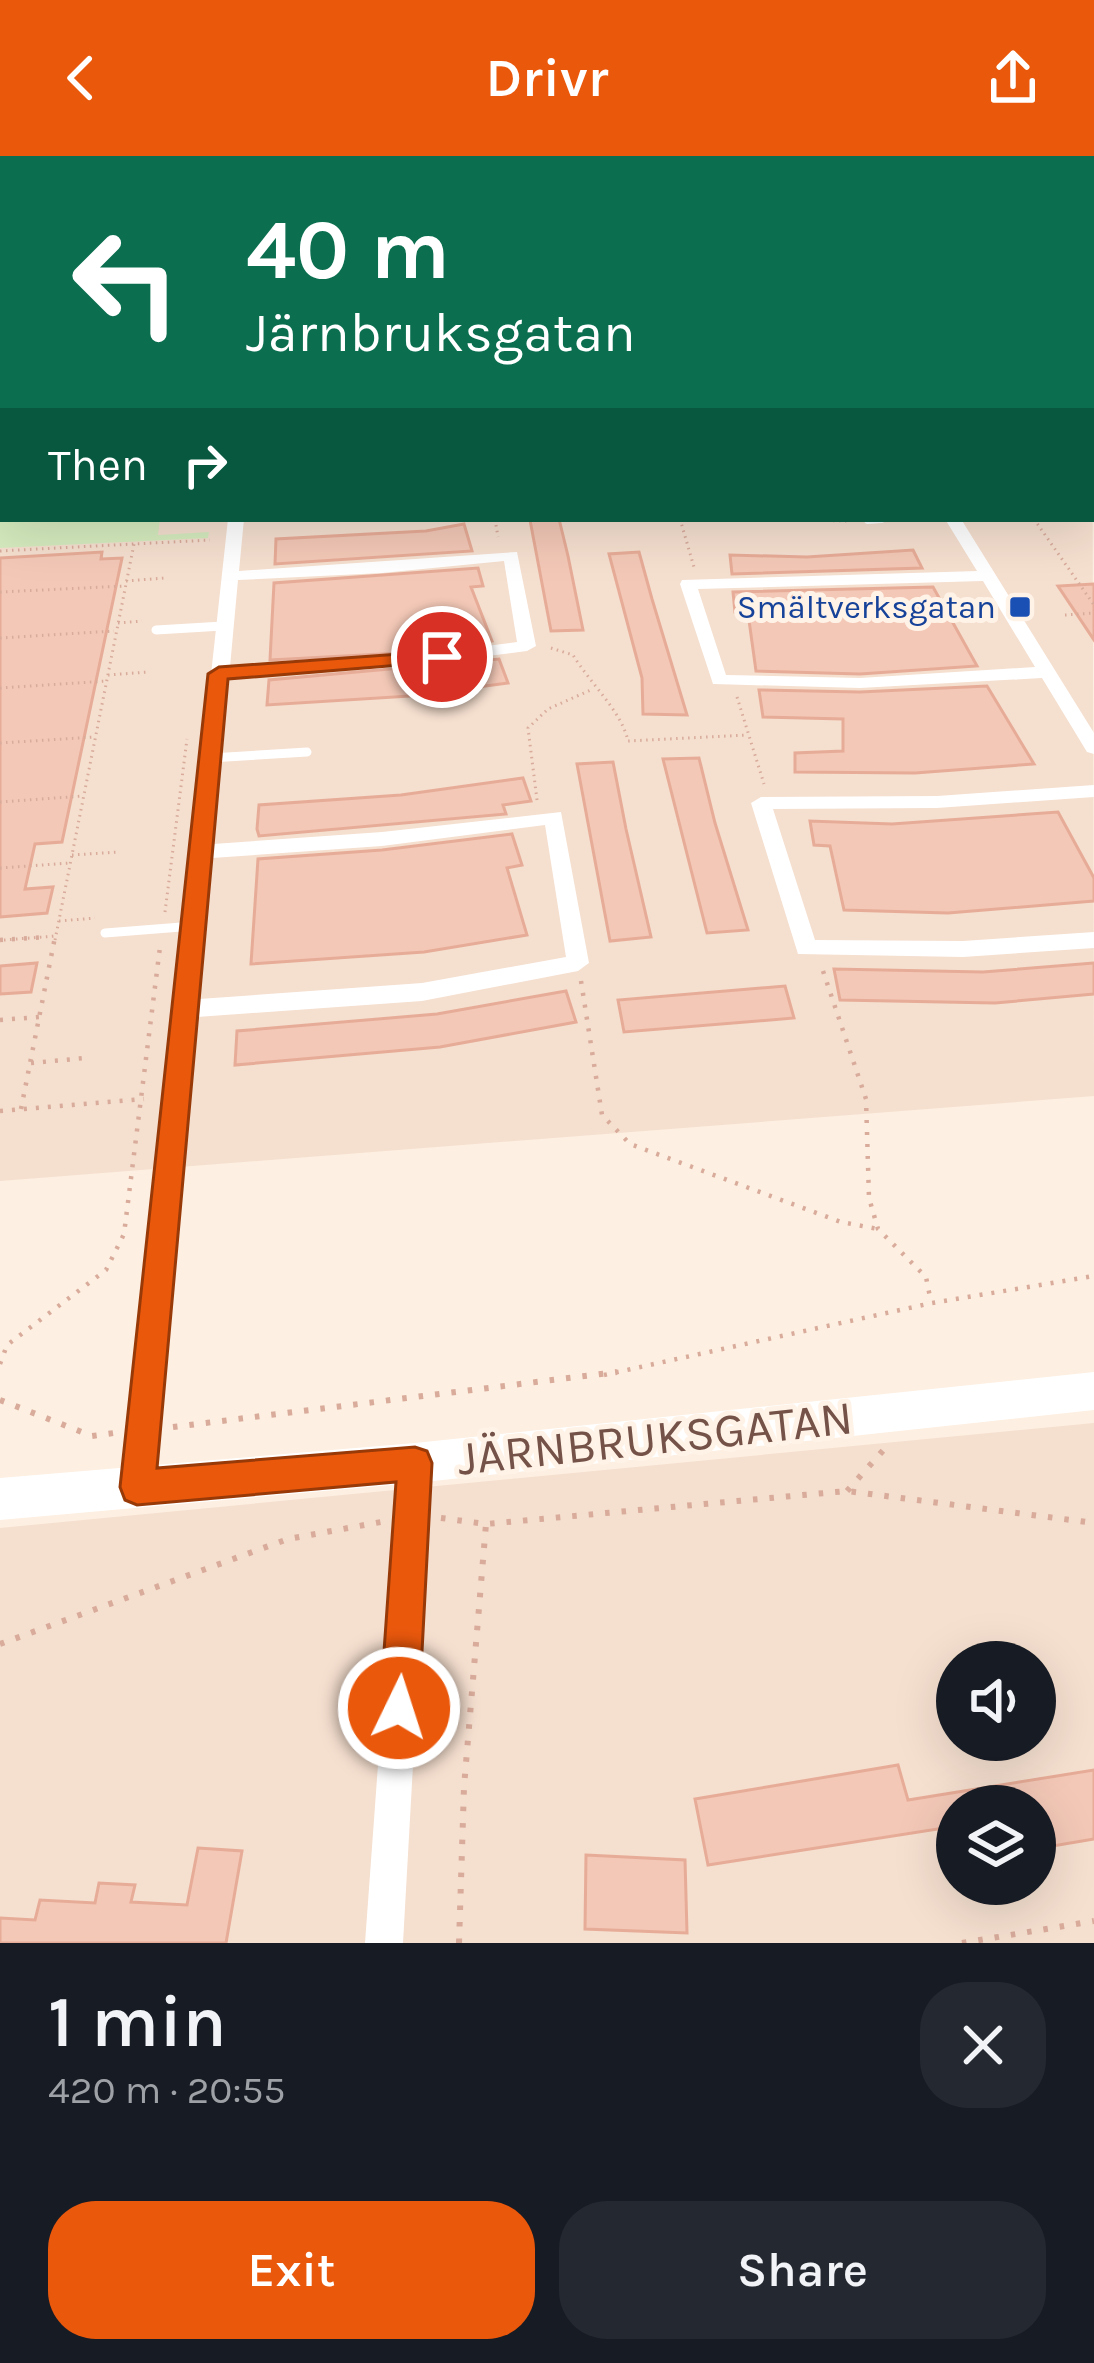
<!DOCTYPE html>
<html lang="en">
<head>
<meta charset="utf-8">
<style>
  :root { --surface:#171b24; --page:#242831; --text:#f1f3f6; --muted:#9ea1a6; --accent:#ea580c }
  body { margin:0; font-family:Karla,sans-serif; background:var(--page); color:var(--text); height:100vh; display:flex; flex-direction:column; font-size:45px; white-space:nowrap }
  * { box-sizing:border-box; margin:0 }
  p { font-size:39px; color:var(--muted) }
  .icon { flex:none; width:66px; height:66px; fill:none; stroke:currentColor; stroke-width:2; stroke-linecap:round; stroke-linejoin:round }
  .map { position:relative; height:1787px; overflow:hidden }
  .side { display:flex; flex-direction:column; background:var(--surface); flex:1 }
  .side>* { flex:none }
  .hud { position:absolute; left:0px; top:0px; width:1095px; height:366px; box-shadow:0 12px 48px #0002; background:#0b6e4f; color:#fff; overflow:hidden }
  .controls { position:absolute; left:936px; top:1485px; display:grid; gap:24px }
  .controls a { display:grid; place-items:center; width:120px; height:120px; border-radius:50%; background:var(--surface); box-shadow:0 12px 48px #0002; font-size:60px }
  .pin { position:absolute; display:grid; place-items:center; width:102px; height:102px; color:#fff; margin:-51px; border:6px solid #fff; border-radius:50%; box-shadow:0 3px 12px #0007 }
  .me { position:absolute; width:132px; margin:-66px; rotate:4deg; stroke-linejoin:round; filter:drop-shadow(0 0 9px #0008) }
  .turn { display:flex; align-items:center; gap:42px; height:252px; padding:0 48px; font-size:54px }
  .turn .icon { width:156px; height:156px; stroke-width:2.5 }
  .turn b { display:block; font-size:84px; line-height:102px }
  .then { display:flex; align-items:center; height:114px; padding:0 48px; background:#0003; gap:24px; font-size:45px }
  .round { display:grid; place-items:center; flex:none; width:126px; height:126px; border-radius:48px; background:var(--page) }
  .headline { display:flex; align-items:center; justify-content:space-between; height:204px; padding:0 48px }
  h1 { font-size:72px; font-weight:600; line-height:90px }
  .primary-button { display:flex; gap:24px; margin-top:auto; padding:24px 48px }
  .primary-button a { flex:1; height:138px; border-radius:48px; background:var(--accent); color:#fff; font-size:48px; font-weight:600; line-height:138px; text-align:center }
  .primary-button a+a { background:var(--page); color:var(--text) }
  header { display:flex; justify-content:space-between; align-items:center; height:156px; padding:0 48px; background:var(--accent); color:#fff; font-size:54px; font-weight:600 }
  .map>svg:first-child { display:block }
  .residential { fill:#f5dfcf; fill-rule:evenodd }
  .green { fill:#d6ebbf }
  .building { fill:#f3c8b7; stroke:#e7ac97; stroke-width:3 }
  .lines { fill:none; stroke-linecap:round; stroke-linejoin:round }
  .path-far2 { stroke:#d8ab9b; stroke-width:3; stroke-dasharray:1.5 4.5; stroke-linecap:butt }
  .path-far1 { stroke:#d8ab9b; stroke-width:4.5; stroke-dasharray:3 9; stroke-linecap:butt }
  .path { stroke:#d8ab9b; stroke-width:6; stroke-dasharray:4.5 12; stroke-linecap:butt }
  .lane-far1 { stroke:#fff; stroke-width:8 }
  .lane { stroke:#fff; stroke-width:9 }
  .street { fill:#fff; fill-rule:evenodd }
  .secondary { fill:#fff; fill-rule:evenodd }
  .route { fill:#ea580c; stroke:#983908; stroke-width:3 }
  .transit-dot { fill:#1a4fb4; stroke:#fff3e8; stroke-width:4.5 }
  .labels { text-anchor:middle; dominant-baseline:central; stroke-width:10; stroke-linejoin:round; paint-order:stroke }
  .far-transit-label { font-size:33px; fill:#164399; stroke:#fff3e8; text-anchor:end }
  .near-street-label { font-size:48px; fill:#755247; stroke:#fff3e8 }
</style>
</head>
<body>
<header><svg class="icon" aria-label="back" viewBox="0 0 24 24"><path d="M15 5l-7 7 7 7"/></svg>Drivr<svg class="icon" aria-label="share" viewBox="0 0 24 24"><path d="M12 15V3M7 8l5-5 5 5M5 13v7h14v-7"/></svg></header>
<div class="map">
<svg width="1094" height="1787" viewBox="0 0 1094 1787">
  <rect width="100%" height="100%" fill="#fdefe1"/>
  <path class="residential" d="M1092,101L1094,940L0,1025V243L3,363H1092Z
    M1094,1267V1787H0V1372ZM957,1506H1035V1584H957ZM957,1650H1035V1728H957Z"/>
  <path class="green" d="M0,333L3,363H160L158,379L209,376L208,382L0,392Z"/>
  <path class="building" d="M559,363L568,400L583,474L551,475L530,364Z
    M464,368L472,395L275,408L276,383L426,375Z
    M913,394L922,412L732,418L730,399L807,401Z
    M102,396L101,403L122,402L62,686L35,688L25,733L53,731L47,757L0,761V402Z
    M639,396L652,443L687,559L643,558L642,522L609,398Z
    M478,412L483,430L471,431L492,485L400,497L270,504L274,427Z
    M1094,428V484L1058,430Z
    M933,431L977,510L860,518L756,515L748,457L735,456L733,436Z
    M499,503L508,527L410,540L267,549L269,524Z
    M987,530L1034,608L915,617L795,616V597L843,595V563L763,561L759,534L860,536Z
    M699,602L715,667L748,774L707,777L663,603Z
    M613,606L626,673L651,781L610,785L577,608Z
    M523,622L531,645L503,649L506,658L259,680L257,673L259,649L401,639Z
    M1058,656L1094,722V745L948,757L844,754L830,690L814,689L810,665L892,668Z
    M512,678L522,709L507,712L527,779L424,796L251,808L258,703L382,694Z
    M37,807L31,836L0,838V810Z
    M1094,807V838L995,847L840,844L834,813L983,816Z
    M785,830L794,862L624,876L618,844Z
    M566,835L576,866L440,891L235,909L237,875L437,858Z
    M898,1609L908,1644L1094,1614V1683L1035,1693V1650H957V1670L708,1709L695,1643Z
    M198,1692L242,1695L226,1787H0V1762L35,1764L40,1744L95,1747L99,1727L135,1729L131,1746L187,1749Z
    M586,1699L685,1704L687,1777L585,1773Z"/>
  <g class="lines">
    <path class="path-far2" d="M0,1L30,0
      M199,3L220,0
      M248,3L254,0
      M495,363L498,381
      M680,363L694,411
      M743,363L851,365
      M1034,363L1094,449
      M0,395L210,384
      M126,425L165,422
      M0,436L125,430
      M1065,459L1094,457
      M118,467L142,465
      M0,482L114,475
      M551,492L573,499C590,527 622,556 628,585L748,579
      M108,519L148,516
      M0,532L107,525
      M737,541L764,628
      M0,587L95,581
      M537,644L528,572L548,553L593,533
      M0,646L83,640
      M72,699L119,696
      M0,712L70,707
      M165,756L187,583
      M59,765L95,762
      M4,784L56,780
      M55,784L134,388"/>
    <path class="path-far1" d="M0,784L46,781
      M823,815L866,943L869,1042L878,1073L926,1121L931,1146
      M581,825L602,959L630,988L841,1066L878,1073
      M0,864L39,861
      M31,907L85,902
      M21,953L55,781
      M0,955L144,943
      M0,1208L7,1189L106,1114L124,1078L160,791
      M604,1219L932,1147L1094,1120"/>
    <path class="path" d="M0,1244L92,1280L114,1277
      M173,1271L617,1216
      M847,1335L887,1290
      M441,1362L486,1368L847,1335L1094,1367
      M0,1488L288,1383L381,1366
      M459,1787L464,1631L486,1368
      M962,1787L1094,1765"/>
    <path class="lane-far1" d="M868,364L881,363"/>
    <path class="lane" d="M156,474L223,470
      M210,602L307,596
      M105,777L194,770"/>
    <path class="street" d="M536,0H546L547,3H537Z
      M228,363H244L239,415L517,396L536,490L527,495L400,511L229,522L213,688L382,676L561,656L589,807L578,815L422,845L197,861L152,1332L148,1343L137,1347L126,1343L122,1332ZM504,405L517,486L400,501L230,511L238,424L382,417ZM545,669L566,801L422,827L199,843L212,702L382,690Z
      M945,363H961L1094,577V598L1087,596L1042,522L860,532L713,528L680,428L682,424L977,415ZM983,425L1035,511L860,522L726,519L698,433Z
      M1094,629V641L937,652L773,653L815,784L963,785L1094,776V792L963,801L798,798L751,647L761,641L937,640Z
      M415,1292L426,1297L430,1307L403,1787H365L400,1307L404,1297Z"/>
    <path class="secondary" d="M1094,1216V1254L415,1327L0,1364V1322L415,1287Z"/>
  </g>
  <path class="route" d="M442,495L452,501L449,505L228,523L157,1312L415,1291L427,1295L432,1307L419,1552L413,1566L399,1572L385,1566L380,1552L396,1326L137,1349L125,1344L120,1331L208,518L219,511Z"/>
  <rect class="transit-dot" x="1008" y="439" width="24" height="24" rx="6"/>
  <g class="labels">
    <g class="far-transit-label">
      <text x="996" y="451">Smältverksgatan</text>
    </g>
    <g class="near-street-label">
      <text transform="translate(655 1282) rotate(-6)">JÄRNBRUKSGATAN</text>
    </g>
  </g>
</svg>
<div class="controls">
<a><svg class="icon" aria-label="sound" viewBox="0 0 24 24"><path d="M4 9h4l5-4v14l-5-4H4zM17 9q2 3 0 6"/></svg></a>
<a><svg class="icon" aria-label="layers" viewBox="0 0 24 24"><path d="M12 4l9 5-9 5-9-5zM3 14l9 5 9-5"/></svg></a>
</div>
<div class="pin" style="left:442px;top:501px;background:#d93025"><svg class="icon" aria-label="arrive" viewBox="0 0 24 24"><path d="M6 21V4h12l-3 4 3 4H6"/></svg></div>
<svg class="me" style="left:399px;top:1552px" viewBox="-20 -20 40 40"><circle r="17" fill="#ea580c" stroke="#fff" stroke-width="3"/><path d="M0-11L8 9 0 5-8 9z" fill="#fff"/></svg>
<div class="hud">
<div class="turn"><svg class="icon" aria-label="left" viewBox="0 0 24 24"><path d="M17 20v-9H6M10 6l-5 5 5 5"/></svg><div><b>40 m</b>Järnbruksgatan</div></div>
<div class="then">Then<svg class="icon" aria-label="right" viewBox="0 0 24 24"><path d="M7 20v-9h11M14 6l5 5-5 5"/></svg></div>
</div>
</div>
<section class="side">
<div class="headline"><div><h1>1 min</h1><p>420 m · 20:55</p></div><a class="round"><svg class="icon" aria-label="close" viewBox="0 0 24 24"><path d="M6 6l12 12M18 6L6 18"/></svg></a></div>
<div class="primary-button"><a>Exit</a><a>Share</a></div>
</section>
</body>
</html>
